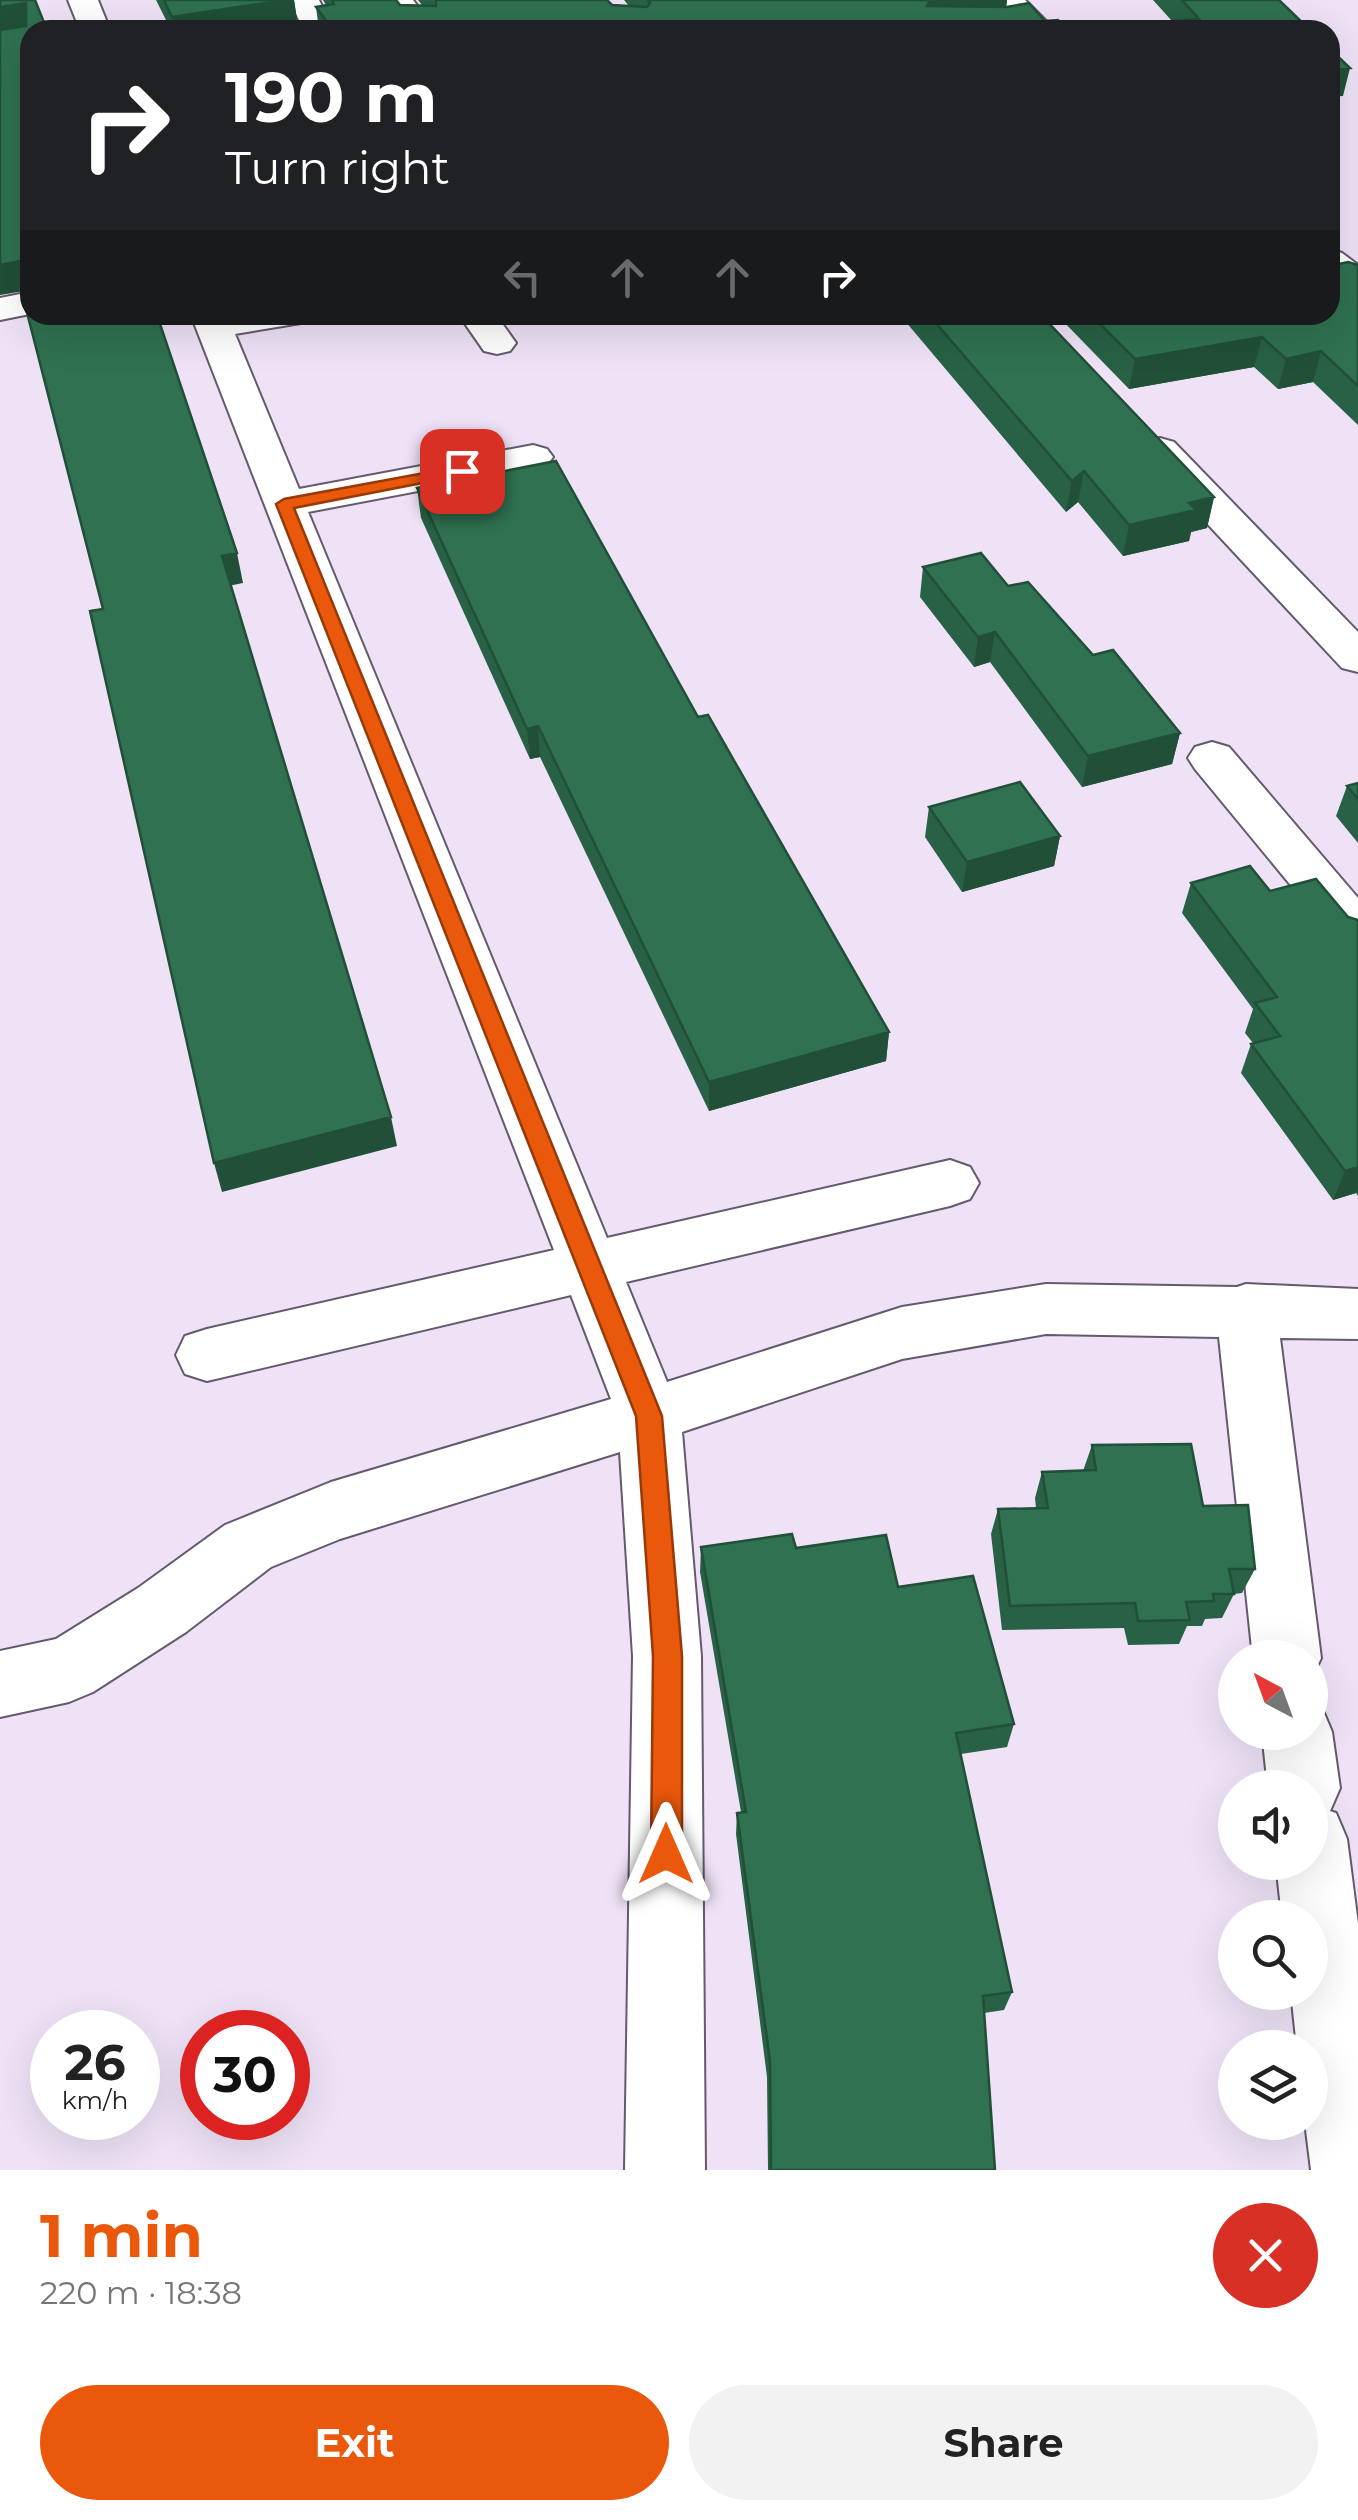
<!DOCTYPE html>
<html lang="en">
<head>
<meta charset="utf-8">
<style>
  :root { --surface:#fff; --page:#f2f2f2; --text:#222; --muted:#767676; --accent:#ea580c }
  body { margin:0; font-family:Montserrat,sans-serif; background:var(--page); color:var(--text); height:100vh; display:flex; flex-direction:column; font-size:38px; white-space:nowrap }
  * { box-sizing:border-box; margin:0 }
  p { font-size:32px; color:var(--muted) }
  .icon { flex:none; width:55px; height:55px; fill:none; stroke:currentColor; stroke-width:2; stroke-linecap:round; stroke-linejoin:round }
  .map { position:relative; height:2170px; overflow:hidden }
  .panel { display:flex; flex-direction:column; background:var(--surface); flex:1 }
  .panel>* { flex:none }
  .guide { position:absolute; left:20px; top:20px; width:1320px; height:305px; border-radius:30px; box-shadow:0 10px 40px #0002; background:#202124; color:#fff; overflow:hidden }
  .needle { width:65px; rotate:319deg }
  .fabs { position:absolute; left:1218px; top:1640px; display:grid; gap:20px }
  .fabs a { display:grid; place-items:center; width:110px; height:110px; border-radius:50%; background:var(--surface); box-shadow:0 10px 40px #0002; font-size:50px }
  .speed { position:absolute; left:30px; top:2010px; display:flex; gap:20px; font-size:50px; font-weight:700; text-align:center }
  .speed>* { display:grid; place-content:center; width:130px; height:130px; border-radius:50%; background:var(--surface); box-shadow:0 10px 40px #0002; line-height:1 }
  .speed small { font-size:25px; font-weight:400 }
  .speed .limit { border:15px solid #d22; background:#fff; color:#111 }
  .pin { position:absolute; display:grid; place-items:center; width:85px; height:85px; color:#fff; margin:-42px; border-radius:20px; box-shadow:0 5px 15px #0006 }
  .me { position:absolute; width:110px; margin:-55px; rotate:0deg; stroke-linejoin:round; filter:drop-shadow(0 0 8px #0008) }
  .turn { display:flex; align-items:center; gap:35px; height:210px; padding:0 40px; font-size:45px }
  .turn .icon { width:130px; height:130px; stroke-width:2.5 }
  .turn b { display:block; font-size:70px; line-height:85px }
  .lanes { display:flex; align-items:center; height:95px; padding:0 40px; background:#0003; justify-content:center; gap:50px; direction:ltr }
  .lanes .off { opacity:.35 }
  .round { display:grid; place-items:center; flex:none; width:105px; height:105px; border-radius:52px; background:var(--page) }
  .overview { display:flex; align-items:center; justify-content:space-between; height:170px; padding:0 40px }
  h1 { font-size:60px; font-weight:700; line-height:75px; color:var(--accent) }
  .action { display:flex; gap:20px; margin-top:auto; padding:20px 40px }
  .action a { flex:1; height:115px; border-radius:60px; background:var(--accent); color:#fff; font-size:40px; font-weight:700; line-height:115px; text-align:center }
  .action a+a { background:var(--page); color:var(--text) }
  .map>svg:first-child { display:block }
  .lines { fill:none; stroke-linecap:round; stroke-linejoin:round }
  .minor-casing { stroke:#645a6c; stroke-width:4 }
  .minor { fill:#fff; fill-rule:evenodd }
  .wall { fill:#286145 }
  .shaded-wall { fill:#214f38 }
  .building { fill:#2f7150; stroke:#214f38; stroke-width:2.5 }
  .route { fill:#ea580c; stroke:#983908; stroke-width:2.5 }
</style>
</head>
<body>
<div class="map">
<svg width="1358" height="2170" viewBox="0 0 1358 2170">
  <rect width="100%" height="100%" fill="#efe2f7"/>
  <g class="lines">
    <g class="minor-casing">
      <path id="minor" d="M68,0H98L110,30H80Z
        M289,0H319L334,30H304Z
        M383,0H413L436,30H406Z
        M993,0H1025L1055,30H1023Z
        M1330,249L1342,253L1358,265V294L1345,291L1330,278Z
        M30,292V314L0,320V298Z
        M191,315H306L301,323L235,334L299,489L533,445L547,449L553,457L547,465L533,469L308,512L607,1238L950,1160L970,1167L979,1183L970,1199L950,1206L626,1282L667,1382L902,1307L1046,1284L1237,1287L1246,1284L1358,1289V1339L1280,1338L1321,1658L1310,1682V1658H1253L1219,1337L1046,1334L902,1359L682,1432L701,1656L705,2170H625L633,1656L620,1452L340,1539L271,1567L186,1632L93,1692L69,1702L0,1717V1651L56,1639L138,1588L225,1525L331,1482L611,1399L571,1295L207,1381L185,1374L176,1355L185,1336L207,1329L554,1250Z
        M459,315H496L516,343L510,351L497,354L484,351Z
        M1160,438L1174,442L1358,632V672L1342,668L1146,458L1140,450L1146,442Z
        M1212,742L1229,747L1358,898V950L1340,945L1195,769L1188,758L1195,747Z
        M1310,1703L1322,1708L1332,1732L1340,1788L1330,1811L1336,1813L1347,1839L1358,1924V2170H1311L1305,2122H1310V2048H1297L1291,1992H1310V1918H1282L1276,1862H1310V1788H1268L1262,1732H1310Z"/>
    </g>
    <use href="#minor" class="minor"/>
  </g>
  <path class="wall" d="M156,0H294L298,26L270,30H171Z
    M323,0H396L400,5H422L418,0H607L612,5L629,6L624,0H1007L1006,7L1067,29L1172,21L1153,0H1279L1310,30H319L316,7L326,5Z
    M1358,265V425L1313,382L1278,389L1254,367L1129,389L1057,315H1330Z
    M900,315H1041L1214,497L1207,528L1191,532L1189,541L1123,556L1078,502L1066,512Z
    M417,488L698,717L889,1032L886,1061L709,1111L540,757L530,759L421,518Z
    M923,567L1008,586L1093,655L1180,733L1172,764L1082,787L990,662L974,667L920,597Z
    M1358,783V843L1336,816L1347,786Z
    M929,807L1060,836L1054,866L962,892L925,837Z
    M1191,883L1270,891L1358,920V1196L1356,1193L1333,1200L1241,1073L1251,1044L1253,1043L1245,1033L1253,1009L1182,913Z
    M1092,1445L1203,1506L1255,1569L1242,1593L1234,1594L1222,1618L1205,1619L1202,1626H1187L1179,1644L1128,1645L1124,1628L1002,1630L991,1534L998,1509L1036,1508L1035,1498L1042,1472L1083,1471Z
    M701,1547L796,1548L898,1587L1014,1724L1007,1747L961,1754L1012,1992L1004,2010L984,2013L995,2170H768L767,2077L736,1834L737,1813L741,1812L700,1572Z"/>
  <path class="shaded-wall" d="M285,0H294L298,26L270,30H175L172,17Z
    M930,0H1007L1006,8L927,6Z
    M26,3L32,29L0,34V7Z
    M1350,68L1343,96L1330,97V70Z
    M25,260L30,290L0,295V265Z
    M1262,337L1254,367L1129,389L1135,359Z
    M1321,351L1313,382L1278,389L1286,359Z
    M1084,471L1078,502L1066,512L1072,481Z
    M1214,497L1207,528L1191,532L1189,541L1123,556L1129,525L1189,503Z
    M237,553L243,583L228,586L222,556Z
    M995,632L990,662L974,667L978,637Z
    M538,726L540,757L530,759L527,729Z
    M1180,733L1172,764L1082,787L1088,756Z
    M1060,836L1054,866L962,892L967,862Z
    M889,1032L886,1061L709,1111V1082Z
    M391,1117L397,1146L222,1192L214,1163Z
    M1358,1167V1188L1356,1193L1333,1200L1345,1171Z"/>
  <path class="building" d="M0,0H35L47,30H30V315H157L237,553L222,556L391,1117L214,1163L90,611L103,609L21,289L26,285L25,260L0,265V30L26,26V3L0,7Z
    M164,0H285L172,17Z
    M332,0H396L400,5L436,6V0H607L612,5L647,7L650,3L648,0H930L927,6L1007,7L1029,3L1045,21L1058,20L1067,29L1199,19L1182,0H1279L1310,30H333L316,7L334,4Z
    M1330,49L1350,68L1330,70Z
    M1348,262L1358,265V386L1321,351L1286,359L1262,337L1135,359L1091,315H1330V266Z
    M929,315H1041L1214,497L1189,503L1196,510L1129,525L1084,471L1072,481Z
    M556,461L698,717L708,715L889,1032L709,1082L538,726L527,729L417,488Z
    M981,553L1008,586L1028,582L1093,655L1113,650L1180,733L1088,756L995,632L978,637L923,567Z
    M1020,782L1060,836L967,862L929,807Z
    M1358,783V799L1347,786Z
    M1250,866L1270,891L1316,879L1348,917L1358,920V1167L1345,1171L1251,1044L1280,1036L1255,1003L1277,997L1191,883Z
    M1191,1444L1203,1506L1248,1505L1255,1569H1229L1234,1594H1213L1214,1601L1186,1602L1190,1620L1138,1621L1135,1603L1010,1606L998,1509L1048,1508L1042,1472L1096,1470L1092,1445Z
    M792,1534L796,1548L886,1535L898,1587L973,1576L1014,1724L956,1733L1012,1992L983,1996L995,2170H771L770,2061L737,1813L746,1812L701,1547Z"/>
  <path class="route" d="M462,466L471,471L468,474L294,508L662,1416L682,1656V1854L677,1864L666,1869L656,1864L651,1854L653,1656L636,1416L276,504L284,499Z"/>
</svg>
<div class="fabs">
<a><svg class="needle" viewBox="-14 -14 28 28"><path d="M0-13l5 13h-10z" fill="#e53935"/><path d="M0 13l5-13h-10z" fill="#767676"/></svg></a>
<a><svg class="icon" aria-label="sound" viewBox="0 0 24 24"><path d="M4 9h4l5-4v14l-5-4H4zM17 9q2 3 0 6"/></svg></a>
<a><svg class="icon" aria-label="search" viewBox="0 0 24 24"><circle cx="10" cy="10" r="6"/><path d="M15 15l6 6"/></svg></a>
<a><svg class="icon" aria-label="layers" viewBox="0 0 24 24"><path d="M12 4l9 5-9 5-9-5zM3 14l9 5 9-5"/></svg></a>
</div>
<div class="speed"><div>26<small>km/h</small></div><div class="limit">30</div></div>
<div class="pin" style="left:462px;top:471px;background:#d93025"><svg class="icon" aria-label="arrive" viewBox="0 0 24 24"><path d="M6 21V4h12l-3 4 3 4H6"/></svg></div>
<svg class="me" style="left:666px;top:1854px" viewBox="-20 -20 40 40"><path d="M0-17L14 15 0 8-14 15z" fill="#ea580c" stroke="#fff" stroke-width="4"/></svg>
<div class="guide">
<div class="turn"><svg class="icon" aria-label="right" viewBox="0 0 24 24"><path d="M7 20v-9h11M14 6l5 5-5 5"/></svg><div><b>190 m</b>Turn right</div></div>
<div class="lanes"><svg class="icon off" aria-label="left" viewBox="0 0 24 24"><path d="M17 20v-9H6M10 6l-5 5 5 5"/></svg><svg class="icon off" aria-label="ahead" viewBox="0 0 24 24"><path d="M12 20V5M6 11l6-6 6 6"/></svg><svg class="icon off" aria-label="ahead" viewBox="0 0 24 24"><path d="M12 20V5M6 11l6-6 6 6"/></svg><svg class="icon" aria-label="right" viewBox="0 0 24 24"><path d="M7 20v-9h11M14 6l5 5-5 5"/></svg></div>
</div>
</div>
<section class="panel">
<div class="overview"><div><h1>1 min</h1><p>220 m · 18:38</p></div><a class="round" style="background:#d93025;color:#fff"><svg class="icon" aria-label="close" viewBox="0 0 24 24"><path d="M6 6l12 12M18 6L6 18"/></svg></a></div>
<div class="action"><a>Exit</a><a>Share</a></div>
</section>
</body>
</html>
